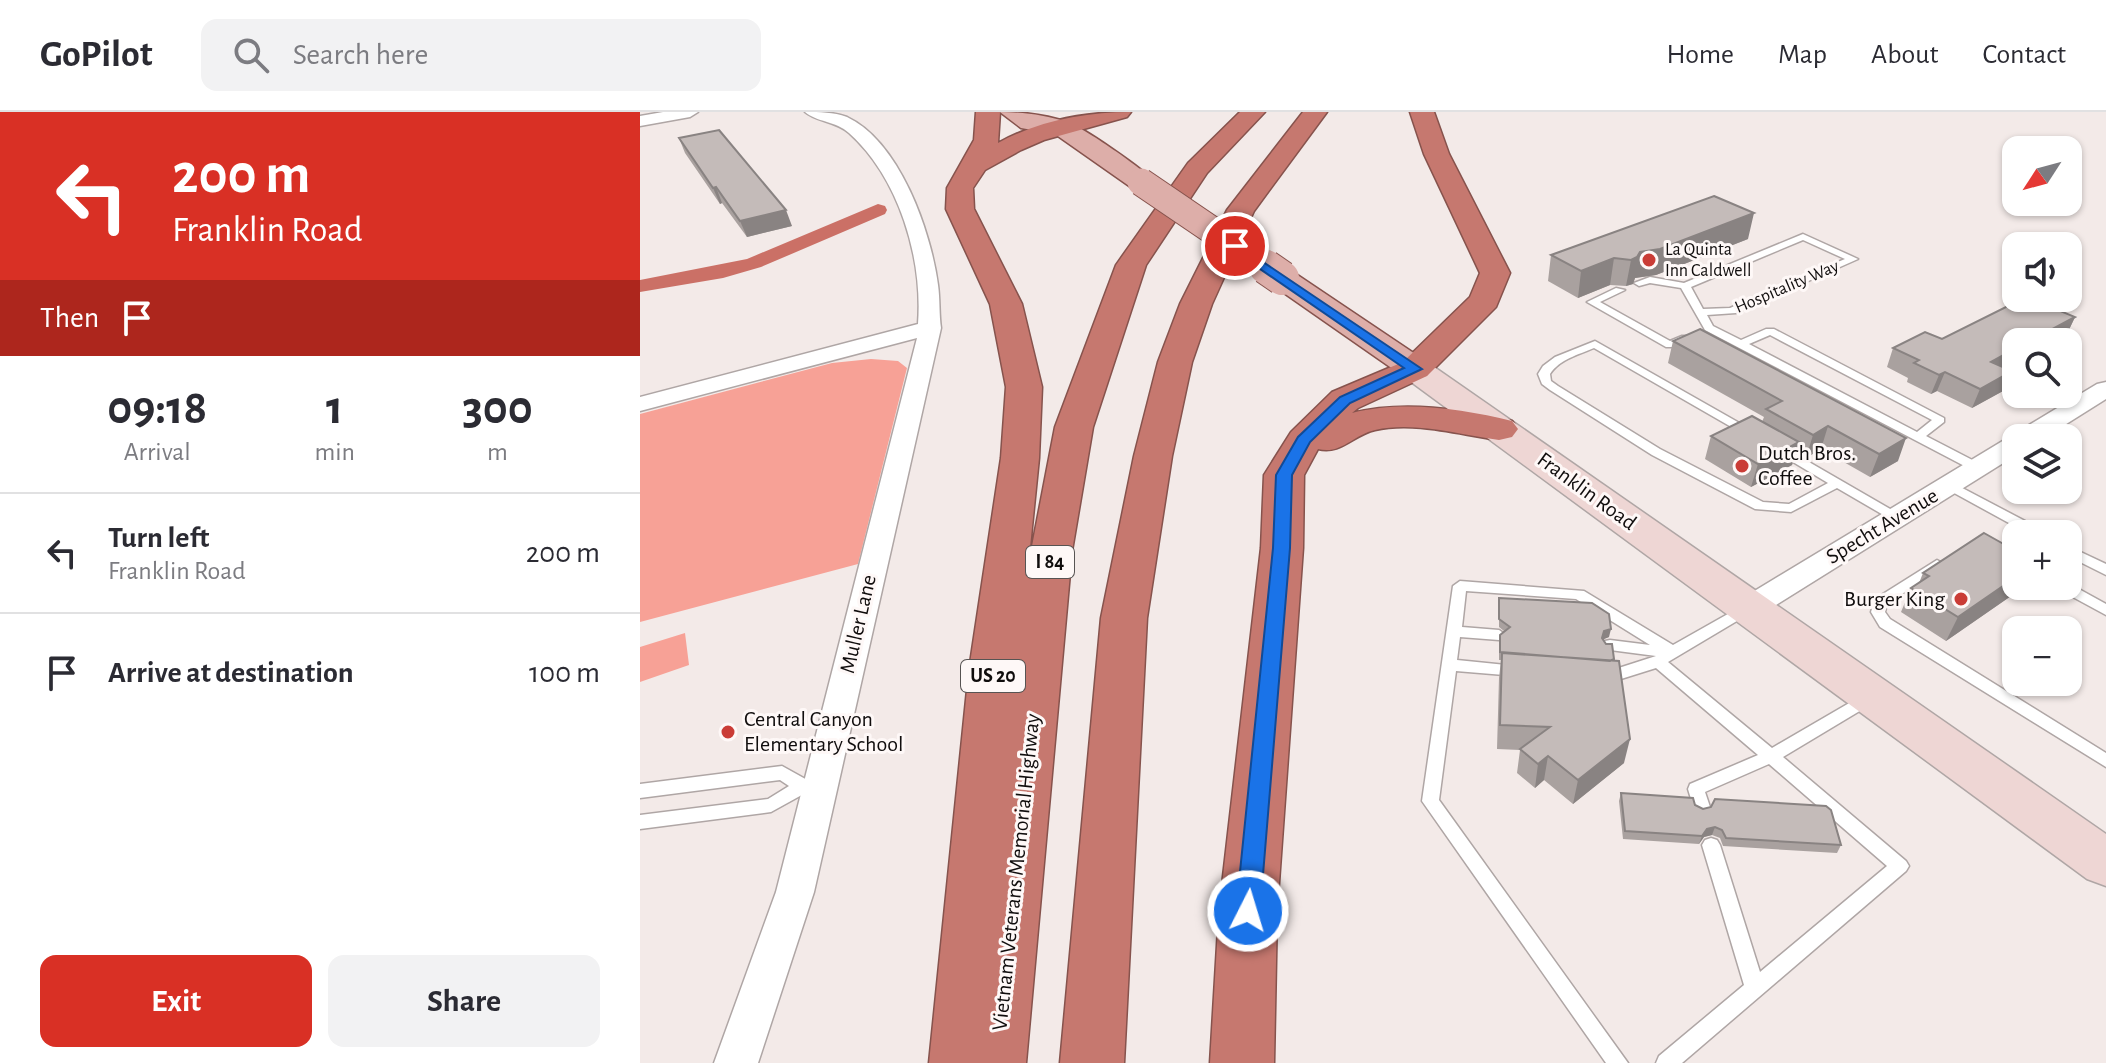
<!DOCTYPE html>
<html lang="en">
<head>
<meta charset="utf-8">
<style>
  :root { --surface:#fff; --page:#f2f2f3; --text:#2b2b33; --muted:#7c7c81; --line:#e1e1e2; --accent:#d93025 }
  body { margin:0; font-family:"Alegreya Sans",sans-serif; background:var(--page); color:var(--text); height:100vh; display:flex; flex-direction:column; font-size:30px; white-space:nowrap }
  * { box-sizing:border-box; margin:0 }
  p { font-size:26px; color:var(--muted) }
  .icon { flex:none; width:44px; height:44px; fill:none; stroke:currentColor; stroke-width:2; stroke-linecap:round; stroke-linejoin:round }
  .map { position:relative; flex:1; overflow:hidden }
  .panel { display:flex; flex-direction:column; background:var(--surface); width:640px }
  .panel>* { flex:none }
  .banner { background:#d93025; color:#fff; overflow:hidden }
  .needle { width:52px; rotate:234deg }
  .buttons { position:absolute; left:1362px; top:24px; display:grid; gap:16px }
  .buttons a { display:grid; place-items:center; width:80px; height:80px; border-radius:16px; background:var(--surface); box-shadow:0 2px 6px #0004; font-size:40px }
  .pin { position:absolute; display:grid; place-items:center; width:68px; height:68px; color:#fff; margin:-34px; border:4px solid #fff; border-radius:50%; box-shadow:0 2px 8px #0007 }
  .me { position:absolute; width:88px; margin:-44px; rotate:5deg; stroke-linejoin:round; filter:drop-shadow(0 0 6px #0008) }
  .turn { display:flex; align-items:center; gap:28px; height:168px; padding:0 40px; font-size:36px }
  .turn .icon { width:104px; height:104px; stroke-width:2.5 }
  .turn b { display:block; font-size:56px; line-height:68px }
  .then { display:flex; align-items:center; height:76px; padding:0 40px; background:#0003; gap:16px; font-size:30px }
  .eta { display:flex; justify-content:space-evenly; align-items:center; height:136px; text-align:center }
  .eta b { font-size:48px; font-weight:600; line-height:56px }
  .action { display:flex; gap:16px; margin-top:auto; padding:16px 40px }
  .action a { flex:1; height:92px; border-radius:16px; background:var(--accent); color:#fff; font-size:32px; font-weight:600; line-height:92px; text-align:center }
  .action a+a { background:var(--page); color:var(--text) }
  ul { padding:0; list-style:none }
  li { display:flex; align-items:center; gap:24px; height:120px; padding:0 40px; border-top:2px solid var(--line) }
  li div { flex:1 }
  li b { display:block; font-size:30px }
  li em { font-style:normal }
  header { display:flex; align-items:center; gap:48px; box-sizing:border-box; height:112px; padding:0 40px; background:var(--surface); border-bottom:2px solid var(--line) }
  header strong { font-size:38px }
  nav { display:flex; gap:44px; margin-inline-start:auto; font-size:28px }
  .search { width:560px; height:72px; background:var(--page); display:flex; align-items:center; gap:20px; box-sizing:border-box; padding:0 28px; border-radius:16px; color:var(--muted); font-size:30px }
  main { display:flex; flex:1; min-height:0 }
  .map>svg:first-child { display:block }
  .green { fill:#f7a196 }
  .lines { fill:none; stroke-linecap:round; stroke-linejoin:round }
  .canal { fill:#cb7066; fill-rule:evenodd }
  .lane-casing { stroke:#afa6a5; stroke-width:3 }
  .street-casing { stroke:#afa6a5; stroke-width:3 }
  .secondary-casing { stroke:#afa6a5; stroke-width:3 }
  .primary-casing { stroke:#86534d; stroke-width:3 }
  .highway-casing { stroke:#86534d; stroke-width:3 }
  .lane { fill:#fff; fill-rule:evenodd }
  .street { fill:#fff; fill-rule:evenodd }
  .secondary { fill:#eed6d4; fill-rule:evenodd }
  .primary { fill:#ddaea9; fill-rule:evenodd }
  .highway { fill:#c6786f; fill-rule:evenodd }
  .primary-bridge-far1-casing { stroke:#86534d; stroke-width:29; stroke-linecap:butt }
  .primary-bridge-casing { stroke:#86534d; stroke-width:36; stroke-linecap:butt }
  .primary-bridge-far1 { stroke:#ddaea9; stroke-width:27 }
  .primary-bridge { stroke:#ddaea9; stroke-width:34 }
  .wall { fill:#a9a19f }
  .shaded-wall { fill:#898382 }
  .building { fill:#c4bbb9; stroke:#898382; stroke-width:2 }
  .route { fill:#1a73e8; stroke:#114b97; stroke-width:2 }
  .poi-dot { fill:#ca3c36; stroke:#fef8f7; stroke-width:3 }
  .labels { text-anchor:middle; dominant-baseline:central; stroke-width:6; stroke-linejoin:round; paint-order:stroke }
  .far-poi-label { font-size:18px; fill:#100d0d; stroke:#fef8f7; text-anchor:start }
  .far-street-label { font-size:18px; fill:#100d0d; stroke:#fef8f7 }
  .shield { fill:#fef8f7; stroke:#575453; stroke-width:2 }
  .shield-label { font-size:20px; font-weight:bold; fill:#100d0d }
  .poi-label { font-size:22px; fill:#100d0d; stroke:#fef8f7; text-anchor:start }
  .street-label { font-size:22px; fill:#100d0d; stroke:#fef8f7 }
</style>
</head>
<body>
<header>
<strong>GoPilot</strong>
<div class="search"><svg class="icon" aria-label="search" viewBox="0 0 24 24"><circle cx="10" cy="10" r="6"/><path d="M15 15l6 6"/></svg>Search here</div>
<nav><a>Home</a><a>Map</a><a>About</a><a>Contact</a></nav>
</header>
<main>
<section class="panel">
<div class="banner">
<div class="turn"><svg class="icon" aria-label="left" viewBox="0 0 24 24"><path d="M17 20v-9H6M10 6l-5 5 5 5"/></svg><div><b>200 m</b>Franklin Road</div></div>
<div class="then">Then<svg class="icon" aria-label="arrive" viewBox="0 0 24 24"><path d="M6 21V4h12l-3 4 3 4H6"/></svg></div>
</div>
<div class="eta">
<div><b>09:18</b><p>Arrival</p></div>
<div><b>1</b><p>min</p></div>
<div><b>300</b><p>m</p></div>
</div>
<ul>
<li><svg class="icon" aria-label="left" viewBox="0 0 24 24"><path d="M17 20v-9H6M10 6l-5 5 5 5"/></svg><div><b>Turn left</b><p>Franklin Road</p></div><em>200 m</em></li>
<li><svg class="icon" aria-label="arrive" viewBox="0 0 24 24"><path d="M6 21V4h12l-3 4 3 4H6"/></svg><div><b>Arrive at destination</b></div><em>100 m</em></li>
</ul>
<div class="action"><a>Exit</a><a>Share</a></div>
</section>
<div class="map">
<svg width="1466" height="951" viewBox="0 0 1466 951">
  <rect width="100%" height="100%" fill="#f3eae8"/>
  <path class="green" d="M231,247L258,249L267,256L218,452L0,510V302L192,251Z
    M45,521L49,553L0,570V535Z"/>
  <g class="lines">
    <path class="canal" d="M238,92L245,94L247,98L245,102L121,155L83,166L0,180V168L107,147Z"/>
    <g class="lane-casing">
      <path id="lane" d="M1163,122L1218,147L1096,201L1067,203L1073,214L1101,228L1126,217H1134L1304,306V310L1286,324L1342,353L1344,356L1342,359H1334L1065,218L1041,176L1010,171L999,174L994,171L1010,165L1044,171ZM1163,128L1205,147L1090,196L1063,197L1051,175ZM1130,223L1292,308L1277,320L1109,232Z
        M976,176L985,178L960,190L1030,229L1042,224H1050V228L1034,235H1026L947,190Z
        M955,229L1117,321L1115,324H1107L954,236C938,243 920,247 910,262L911,269L918,274L1020,337L1123,390L1149,392L1188,371L1133,338L1139,334L1143,335L1264,405L1262,408H1252L1197,376L1151,400L1115,397L1012,343L910,278L902,272L898,262L903,254L915,245Z
        M1309,369L1404,419L1406,422H1389L1305,376L1303,373L1305,370Z
        M1428,434L1466,452V463L1428,444Z
        M1297,448L1304,452L1302,455L1247,492L1245,500L1250,507L1466,641V655L1240,515L1231,500L1235,487Z
        M820,469L944,479L1033,533L1102,494H1112L1114,497L1112,500L1028,550L1132,636L1223,583H1233L1236,587L1233,591L1143,645L1266,749L1269,754L1266,759L1042,951H1016L1019,944L1104,873L1062,733L1065,728L1071,726L1077,728L1080,733L1120,860L1247,754L1129,652L1065,680L1070,695L1067,700L1061,702L1055,700L1048,677L1050,672L1118,643L1016,556L965,572L960,570L957,566L960,562L1016,544L970,538L965,537L963,533L965,529L970,528L1010,533L936,487L826,479L822,515L859,518L866,523L859,528L820,525L817,548L876,554L881,555L884,559L881,563L876,564L816,559L799,688L988,951H966L782,689L813,474Z
        M1428,471L1466,492V503L1418,477L1416,474H1428Z
        M142,654L169,669L171,674L169,679L131,700L0,717V703L128,687L149,674L140,668L0,686V672Z"/>
    </g>
    <g class="street-casing">
      <path id="street" d="M23,0H58L50,5L0,14V4Z
        M165,0C180,0 193,0 207,5C260,30 291,120 298,173C300,187 299,203 301,216L174,780L118,951H74L136,780L277,226L0,299V285L278,212C283,146 259,66 209,21C196,9 176,10 165,0Z
        M1466,270V287L1404,326H1376V343L1120,503L1109,506L1098,503L1094,496L1098,489L1457,272Z"/>
    </g>
    <g class="secondary-casing">
      <path id="secondary" d="M775,247L787,250L1466,722V774L1447,767L763,264L759,257L763,250Z"/>
    </g>
    <g class="primary-casing">
      <path id="primary" d="M360,0C383,0 406,3 427,10C441,14 507,59 514,70L510,76H492L415,22L381,16Z
        M642,157L653,160L787,250L792,257L787,264L775,267L763,264L631,172L627,166L631,160Z"/>
    </g>
    <g class="highway-casing">
      <path id="highway" d="M336,0H360L358,31C398,9 445,0 491,0L487,5L404,28L381,38L345,58L333,76L334,97L382,192L402,275L399,346L388,455L415,315L476,153L548,51L600,0H625L567,61L506,153L453,315L432,439L386,951H289L329,558L361,346L366,275L350,192L306,97L307,76L334,28Z
        M663,0H687L614,99L572,192L552,250L532,344L507,506L484,951H420L461,506L494,344L518,250L540,192L587,98Z
        M770,0H794L809,42L870,161L856,195L787,264L718,296L712,301C764,288 822,297 872,309L878,317L872,325L859,328C820,323 775,309 735,318C713,323 701,343 678,337L664,363L663,436L637,799L634,951H570L579,799L621,436L624,363L651,320L692,280L763,250L830,185L840,161L784,42Z"/>
    </g>
    <use href="#lane" class="lane"/>
    <use href="#street" class="street"/>
    <use href="#secondary" class="secondary"/>
    <use href="#primary" class="primary"/>
    <use href="#highway" class="highway"/>
    <g class="primary-bridge-far1-casing">
      <path id="primary-bridge-far1" d="M501,70L629,157"/>
    </g>
    <g class="primary-bridge-casing">
      <path id="primary-bridge" d="M626,155L642,166"/>
    </g>
    <use href="#primary-bridge-far1" class="primary-bridge-far1"/>
    <use href="#primary-bridge" class="primary-bridge"/>
  </g>
  <path class="wall" d="M39,26L152,114L107,125L82,91L80,92L45,41Z
    M1108,127L1016,163L995,166L993,172L986,174L970,173L938,186L908,169L911,143Z
    M1435,205L1426,224L1376,230V251L1366,257L1372,259L1363,279L1332,296L1297,279L1291,282L1267,270L1268,266L1247,255L1253,236Z
    M1033,229L1258,349L1230,365L1181,337L1166,346L1156,340L1152,353L1111,375L1065,347L1071,324L1122,310L1124,305L1028,251Z
    M1376,439V474L1371,484L1306,529L1261,500L1271,476L1279,471L1283,461Z
    M859,486L969,525L963,527L974,547L984,651L933,692L904,668L895,676L877,661L880,638L857,637L859,566L861,548H859V531L860,523L864,519L859,515Z
    M981,681L1055,693L1063,697L1201,733L1197,741L1083,734L1080,726L1072,723L1064,725L1059,732L983,727L979,689Z"/>
  <path class="shaded-wall" d="M76,75L82,91L80,92L73,76Z
    M146,98L152,114L107,125L100,109Z
    M1114,101L1108,127L1016,163L995,166L993,172L986,174L991,148L1000,140Z
    M974,146L970,173L938,186L941,159Z
    M1435,205L1426,224L1414,230H1388Z
    M1376,236V251L1343,269L1351,250Z
    M1372,259L1363,279L1332,296L1340,277Z
    M1305,260L1297,279L1291,282L1299,263Z
    M1188,314L1181,337L1166,346L1173,323Z
    M1266,326L1258,349L1230,365L1239,342Z
    M1159,330L1152,353L1111,375L1118,352Z
    M1376,455V474L1371,484L1306,529L1318,505Z
    M971,517L969,525L962,528L960,534L964,519Z
    M990,627L984,651L933,692L938,668Z
    M908,644L904,668L895,676L898,652Z
    M1075,715L1072,723L1064,725L1059,732L1062,724L1067,717Z"/>
  <path class="building" d="M79,18L146,98L100,109L76,75L73,76L39,26Z
    M1074,84L1114,101L1020,137L1000,140L997,145L991,148L974,146L941,159L911,143Z
    M1384,186H1389L1435,205L1388,230H1376V236L1351,250L1372,259L1340,277L1305,260L1299,263L1274,251L1279,248L1253,236L1285,220L1302,227Z
    M1060,217L1266,326L1239,342L1188,314L1173,323L1126,297L1142,289L1033,229Z
    M1112,304L1159,330L1118,352L1071,324Z
    M1344,421L1376,439V465L1318,505L1271,476L1289,464L1283,461Z
    M859,486L952,491L969,502L971,517L964,519L962,526L966,532H972L974,547L970,549L860,540V523L870,515L859,507Z
    M862,541L979,549L990,627L938,668L908,644L898,652L880,637L910,615L860,613Z
    M981,681L1053,686L1055,693L1063,697L1071,695L1075,687L1186,694L1191,698L1201,733L1086,726L1082,718L1075,715L1067,717L1062,724L985,719Z"/>
  <path class="route" d="M595,131L782,257L710,291L670,330L652,363L650,436L620,799L616,806L608,810L600,806L596,799L633,436L636,363L658,325L700,285L764,256L591,137L589,134Z"/>
  <g class="poi-dot">
    <circle cx="1009" cy="148" r="8"/>
    <circle cx="1102" cy="354" r="8"/>
    <circle cx="1321" cy="487" r="8"/>
    <circle cx="88" cy="620" r="8"/>
  </g>
  <g class="labels">
    <g class="far-poi-label">
      <text x="1025" y="138">La Quinta<tspan x="1025" dy="21">Inn Caldwell</tspan></text>
    </g>
    <g class="far-street-label">
      <text transform="translate(1147 175) rotate(-23)">Hospitality Way</text>
    </g>
    <g class="shield">
      <rect x="386" y="434" width="48" height="32" rx="6"/>
      <rect x="321" y="548" width="64" height="32" rx="6"/>
    </g>
    <g class="shield-label">
      <text x="410" y="450">I 84</text>
      <text x="353" y="564">US 20</text>
    </g>
    <g class="poi-label">
      <text x="1118" y="341">Dutch Bros.<tspan x="1118" dy="25">Coffee</tspan></text>
      <text x="1305" y="487" text-anchor="end">Burger King</text>
      <text x="104" y="607">Central Canyon<tspan x="104" dy="25">Elementary School</tspan></text>
    </g>
    <g class="street-label">
      <text transform="translate(947 379) rotate(36)">Franklin Road</text>
      <text transform="translate(1242 414) rotate(-31)">Specht Avenue</text>
      <text transform="translate(218 512) rotate(-77)">Muller Lane</text>
      <text transform="translate(376 760) rotate(-84)">Vietnam Veterans Memorial Highway</text>
    </g>
  </g>
</svg>
<div class="buttons">
<a><svg class="needle" viewBox="-14 -14 28 28"><path d="M0-13l5 13h-10z" fill="#e53935"/><path d="M0 13l5-13h-10z" fill="#7c7c81"/></svg></a>
<a><svg class="icon" aria-label="sound" viewBox="0 0 24 24"><path d="M4 9h4l5-4v14l-5-4H4zM17 9q2 3 0 6"/></svg></a>
<a><svg class="icon" aria-label="search" viewBox="0 0 24 24"><circle cx="10" cy="10" r="6"/><path d="M15 15l6 6"/></svg></a>
<a><svg class="icon" aria-label="layers" viewBox="0 0 24 24"><path d="M12 4l9 5-9 5-9-5zM3 14l9 5 9-5"/></svg></a>
<a>+</a>
<a>−</a>
</div>
<div class="pin" style="left:595px;top:134px;background:#d93025"><svg class="icon" aria-label="arrive" viewBox="0 0 24 24"><path d="M6 21V4h12l-3 4 3 4H6"/></svg></div>
<svg class="me" style="left:608px;top:799px" viewBox="-20 -20 40 40"><circle r="17" fill="#1a73e8" stroke="#fff" stroke-width="3"/><path d="M0-11L8 9 0 5-8 9z" fill="#fff"/></svg>
</div>
</main>
</body>
</html>
